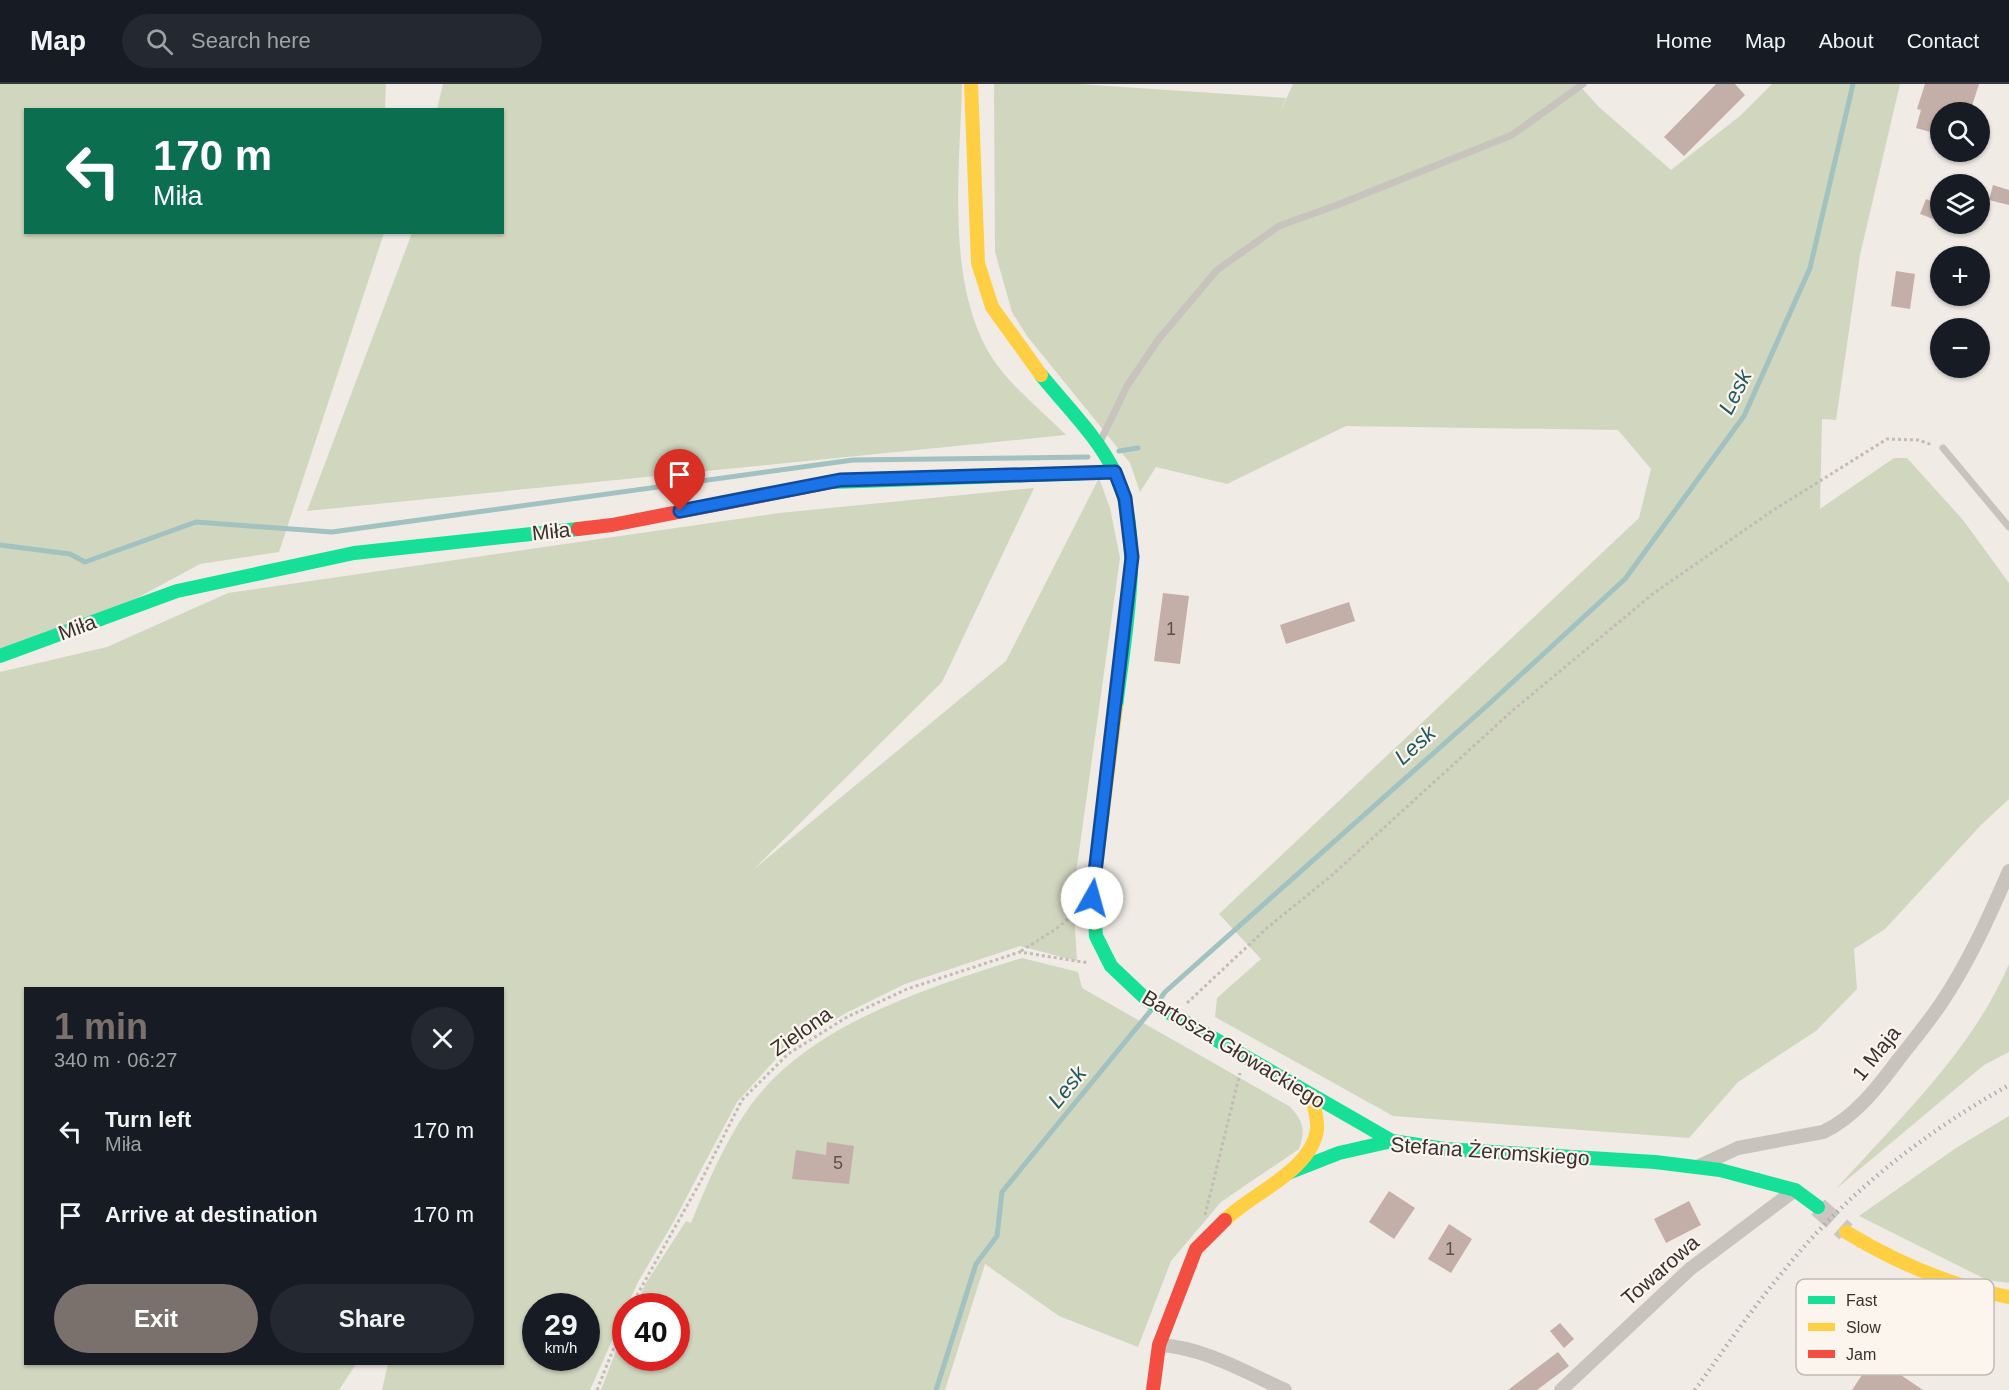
<!DOCTYPE html>
<html lang="en">
<head>
<meta charset="utf-8">
<style>
  :root { --surface:#171b24; --page:#242831; --text:#f1f3f6; --muted:#9ea1a6; --line:#363941; --accent:#7a716c }
  body { margin:0; font-family:Helvetica,sans-serif; background:var(--page); color:var(--text); height:100vh; display:flex; flex-direction:column; font-size:22px; white-space:nowrap }
  * { box-sizing:border-box; margin:0 }
  p { font-size:20px; color:var(--muted) }
  .icon { flex:none; width:33px; height:33px; fill:none; stroke:currentColor; stroke-width:2; stroke-linecap:round; stroke-linejoin:round }
  .map { position:relative; flex:1; overflow:hidden }
  .sheet { position:absolute; left:24px; top:903px; width:480px; height:378px; display:flex; flex-direction:column; background:var(--surface); border-radius:0px; box-shadow:0 2px 4px #0004 }
  .sheet>* { flex:none }
  .hud { position:absolute; left:24px; top:24px; width:480px; height:126px; border-radius:0px; box-shadow:0 2px 4px #0004; background:#0b6e4f; color:#fff; overflow:hidden }
  .fabs { position:absolute; left:1930px; top:18px; display:grid; gap:12px }
  .fabs a { display:grid; place-items:center; width:60px; height:60px; border-radius:50%; background:var(--surface); box-shadow:0 2px 4px #0004; font-size:30px }
  .speed { position:absolute; left:522px; top:1209px; display:flex; gap:12px; font-size:30px; font-weight:700; text-align:center }
  .speed>* { display:grid; place-content:center; width:78px; height:78px; border-radius:50%; background:var(--surface); box-shadow:0 2px 4px #0004; line-height:1 }
  .speed small { font-size:15px; font-weight:400 }
  .speed .limit { border:9px solid #d22; background:#fff; color:#111 }
  .pin { position:absolute; display:grid; place-items:center; width:51px; height:51px; color:#fff; margin:-62px -26px; border-radius:50% 50% 50% 0; rotate:-45deg; box-shadow:0 0 6px #0007 }
  .pin .icon { rotate:45deg }
  .me { position:absolute; width:66px; margin:-33px; rotate:7deg; stroke-linejoin:round; filter:drop-shadow(0 0 4px #0008) }
  .turn { display:flex; align-items:center; gap:21px; height:126px; padding:0 30px; font-size:27px }
  .turn .icon { width:78px; height:78px; stroke-width:2.5 }
  .turn b { display:block; font-size:42px; line-height:51px }
  .round { display:grid; place-items:center; flex:none; width:63px; height:63px; border-radius:32px; background:var(--page) }
  .head { display:flex; align-items:center; justify-content:space-between; height:102px; padding:0 30px }
  h1 { font-size:36px; font-weight:800; line-height:45px; color:var(--accent) }
  .action { display:flex; gap:12px; margin-top:auto; padding:12px 30px }
  .action a { flex:1; height:69px; border-radius:36px; background:var(--accent); color:#fff; font-size:24px; font-weight:800; line-height:69px; text-align:center }
  .action a+a { background:var(--page); color:var(--text) }
  ul { padding:0; list-style:none }
  li { display:flex; align-items:center; gap:18px; height:84px; padding:0 30px }
  li div { flex:1 }
  li b { display:block; font-size:22px }
  li em { font-style:normal }
  header { display:flex; align-items:center; gap:36px; box-sizing:border-box; height:84px; padding:0 30px; background:var(--surface); border-bottom:2px solid var(--line) }
  header strong { font-size:28px }
  nav { display:flex; gap:33px; margin-inline-start:auto; font-size:21px }
  .search { width:420px; height:54px; background:var(--page); display:flex; align-items:center; gap:15px; box-sizing:border-box; padding:0 21px; border-radius:33px; color:var(--muted); font-size:22px }
  .map>svg:first-child { display:block }
  .green { fill:#d1d6bf; fill-rule:evenodd }
  .lines { fill:none; stroke-linecap:round; stroke-linejoin:round }
  .stream { stroke:#a1c2c1; stroke-width:5 }
  .building { fill:#c3afa7 }
  .secondary-tunnel { stroke:#ccc6c0; stroke-width:20; stroke-dasharray:20 10; stroke-linecap:butt }
  .path { stroke:#c2bbb6; stroke-width:3; stroke-dasharray:3 3; stroke-linecap:butt }
  .lane { stroke:#c9c3be; stroke-width:7 }
  .street { stroke:#c9c3be; stroke-width:14 }
  .fast { stroke:#16e098; stroke-width:14 }
  .slow { stroke:#ffcf43; stroke-width:14 }
  .jam { stroke:#f24e42; stroke-width:14 }
  .rail { stroke:#b1aca8; stroke-width:4.5; stroke-dasharray:1.5 4.5; stroke-linecap:butt }
  .route-casing { stroke:#114b97; stroke-width:15 }
  .route { stroke:#1a73e8; stroke-width:10 }
  .labels { text-anchor:middle; dominant-baseline:central; stroke-width:4.5; stroke-linejoin:round; paint-order:stroke }
  .number-label { font-size:18px; fill:#5d504a }
  .street-label { font-size:21px; fill:#3b302b; stroke:#fbf5ee }
  .water-label { font-size:22px; font-style:italic; fill:#1f5a5e; stroke:#fbf5ee }
  .key { fill:#fbf5ee; stroke:#c1bab4; stroke-width:1.5 }
  .key-label { font-size:16px; fill:#3b302b }
</style>
</head>
<body>
<header>
<strong>Map</strong>
<div class="search"><svg class="icon" aria-label="search" viewBox="0 0 24 24"><circle cx="10" cy="10" r="6"/><path d="M15 15l6 6"/></svg>Search here</div>
<nav><a>Home</a><a>Map</a><a>About</a><a>Contact</a></nav>
</header>
<div class="map">
<svg width="2009" height="1306" viewBox="0 0 2009 1306">
  <rect width="100%" height="100%" fill="#f0ebe5"/>
  <path class="green" d="M0,0H386L385,25L26,26V148L384,149L279,468L200,480L76,547L0,567Z
    M443,0H962C960,87 943,214 1001,286C1020,310 1045,330 1066,351L307,427L412,149L502,148V26L437,25Z
    M994,0H1078L1286,14L1280,29L1293,0H1578L1599,23L1671,86L1740,32L1772,0H1900L1860,171L1836,336L1822,335L1820,425L1814,429L1894,374H1907L1963,436L2009,499V715L1981,741L1885,845L1854,865L1857,905L1816,947L1738,998L1689,1054L1393,1032L1215,933L1217,914L1261,875L1219,830L1639,434L1651,385L1618,346L1346,342L1227,400L1156,383L1140,408L1130,379L1027,252L1012,228L995,168Z
    M1099,394L1110,424L1120,474L1073,811L1077,877L1020,862L905,900L846,929L784,966L737,1018L674,1137L638,1198L590,1306H382L388,1280H502V904H26V1280H356L339,1306H0V588L107,563L228,509L779,429L1034,404L942,598L753,786L1006,577ZM536,1222H586V1274H536Z
    M1022,874L1078,888L1082,904L1289,1022C1303,1036 1306,1046 1299,1065L1221,1118L1171,1177L1138,1263L1059,1232L985,1180L945,1306H601L625,1243L626,1274H676V1222H635L646,1199L686,1137L691,1139C707,1100 724,1060 748,1025C806,941 929,903 1022,874Z
    M2009,880V968L1984,981L1836,1105C1898,1036 1972,967 2009,880Z
    M2009,1032V1199L1987,1196L1859,1132L1956,1064Z"/>
  <g class="lines">
    <path class="stream" d="M1119,367L1138,364
      M0,461L70,470L85,478L196,438L332,448L853,376L1088,373
      M1158,918L1165,908L1490,619L1625,495L1744,332L1810,184L1853,0
      M936,1306L976,1180L997,1152L1002,1108L1152,925"/>
  </g>
  <path class="building" d="M1716,0H1735L1745,11L1684,72L1664,53Z
    M1925,0H1979L1970,28H1941V51L1916,44L1921,26L1917,25Z
    M1993,101L2009,106V121L1989,116Z
    M1926,115L1941,121L1936,136L1920,130Z
    M1896,187L1915,190L1910,225L1891,222Z
    M1163,509L1189,512L1180,580L1154,577Z
    M1349,518L1355,537L1286,560L1280,541Z
    M827,1058L854,1062L849,1100L792,1095L796,1066L826,1071Z
    M1389,1107L1415,1124L1394,1155L1369,1138Z
    M1689,1117L1701,1141L1666,1159L1654,1135Z
    M1449,1140L1472,1155L1451,1189L1428,1175Z
    M1560,1239L1574,1255L1564,1264L1550,1247Z
    M1558,1268L1569,1282L1537,1306H1508Z
    M1874,1273L1923,1306H1852Z"/>
  <g class="lines">
    <path class="secondary-tunnel" d="M1818,1123L1846,1148"/>
    <path class="path" d="M1021,867L1056,845L1077,827
      M1187,919L1267,844L1331,792L1512,627L1654,509L1772,427L1887,355L1918,356L1933,361
      M1205,1131L1240,989
      M631,1222L703,1093L742,1016L788,970L847,933L907,905L1020,868L1089,879
      M597,1306L626,1233"/>
    <path class="lane" d="M1099,360L1127,302L1158,256L1217,186L1279,142L1337,121L1512,51L1583,0
      M1943,364L2009,443"/>
    <path class="street" d="M1697,1083L1738,1064L1823,1048C1854,1034 1878,1003 1898,976C1912,958 1927,940 1940,921C1968,880 1989,833 2009,787
      M1159,1261C1203,1263 1245,1288 1285,1306
      M1561,1306L1690,1185L1795,1106"/>
    <path class="fast" d="M1041,291C1066,322 1098,353 1115,389C1146,453 1124,554 1116,623
      M832,398L1115,388
      M0,572L177,507L354,469L578,445
      M1095,839L1096,852L1111,882L1147,916L1392,1057
      M1288,1089L1339,1069L1392,1057L1445,1065L1655,1078L1720,1086L1795,1106L1818,1123"/>
    <path class="slow" d="M971,0L978,179L992,223L1041,291
      M1095,839L1092,814L1116,623
      M1225,1136C1252,1109 1311,1087 1317,1046C1318,1036 1314,1023 1312,1013
      M1846,1148C1897,1179 1950,1202 2009,1213"/>
    <path class="jam" d="M578,445L612,441L832,398
      M1153,1306L1159,1261L1196,1165L1225,1136"/>
    <path class="rail" d="M1695,1306C1723,1267 1751,1226 1782,1189C1844,1111 1922,1050 2009,1001"/>
  </g>
  <g class="lines">
    <g class="route-casing">
      <path id="route" d="M680,427L840,396L1115,388L1125,414L1132,473L1092,814"/>
    </g>
    <use href="#route" class="route"/>
  </g>
  <g class="labels">
    <g class="number-label">
      <text x="1171" y="545">1</text>
      <text x="838" y="1079">5</text>
      <text x="1450" y="1165">1</text>
    </g>
    <g class="street-label">
      <text transform="translate(551 447) rotate(-6)">Miła</text>
      <text transform="translate(77 543) rotate(-20)">Miła</text>
      <text transform="translate(801 947) rotate(-35)">Zielona</text>
      <text transform="translate(1234 965) rotate(31)">Bartosza Głowackiego</text>
      <text transform="translate(1876 969) rotate(-51)">1 Maja</text>
      <text transform="translate(1490 1067) rotate(4)">Stefana Żeromskiego</text>
      <text transform="translate(1660 1186) rotate(-41)">Towarowa</text>
    </g>
    <g class="water-label">
      <text transform="translate(1735 308) rotate(-63)">Lesk</text>
      <text transform="translate(1415 661) rotate(-42)">Lesk</text>
      <text transform="translate(1067 1003) rotate(-51)">Lesk</text>
    </g>
  </g>
  <rect x="1796" y="1195" width="198" height="96" rx="9" class="key"/>
  <rect x="1808" y="1212" width="27" height="8" fill="#16e098"/>
  <rect x="1808" y="1239" width="27" height="8" fill="#ffcf43"/>
  <rect x="1808" y="1266" width="27" height="8" fill="#f24e42"/>
  <g class="key-label">
    <text x="1846" y="1222">Fast</text>
    <text x="1846" y="1249">Slow</text>
    <text x="1846" y="1276">Jam</text>
  </g>
</svg>
<div class="fabs">
<a><svg class="icon" aria-label="search" viewBox="0 0 24 24"><circle cx="10" cy="10" r="6"/><path d="M15 15l6 6"/></svg></a>
<a><svg class="icon" aria-label="layers" viewBox="0 0 24 24"><path d="M12 4l9 5-9 5-9-5zM3 14l9 5 9-5"/></svg></a>
<a>+</a>
<a>−</a>
</div>
<div class="speed"><div>29<small>km/h</small></div><div class="limit">40</div></div>
<div class="pin" style="left:680px;top:427px;background:#d93025"><svg class="icon" aria-label="arrive" viewBox="0 0 24 24"><path d="M6 21V4h12l-3 4 3 4H6"/></svg></div>
<svg class="me" style="left:1092px;top:814px" viewBox="-20 -20 40 40"><circle r="19" fill="#fff"/><path d="M0-13L10 11 0 6-10 11z" fill="#1a73e8"/></svg>
<div class="hud">
<div class="turn"><svg class="icon" aria-label="left" viewBox="0 0 24 24"><path d="M17 20v-9H6M10 6l-5 5 5 5"/></svg><div><b>170 m</b>Miła</div></div>
</div>
<section class="sheet">
<div class="head"><div><h1>1 min</h1><p>340 m · 06:27</p></div><a class="round"><svg class="icon" aria-label="close" viewBox="0 0 24 24"><path d="M6 6l12 12M18 6L6 18"/></svg></a></div>
<ul>
<li><svg class="icon" aria-label="left" viewBox="0 0 24 24"><path d="M17 20v-9H6M10 6l-5 5 5 5"/></svg><div><b>Turn left</b><p>Miła</p></div><em>170 m</em></li>
<li><svg class="icon" aria-label="arrive" viewBox="0 0 24 24"><path d="M6 21V4h12l-3 4 3 4H6"/></svg><div><b>Arrive at destination</b></div><em>170 m</em></li>
</ul>
<div class="action"><a>Exit</a><a>Share</a></div>
</section>
</div>
</body>
</html>
